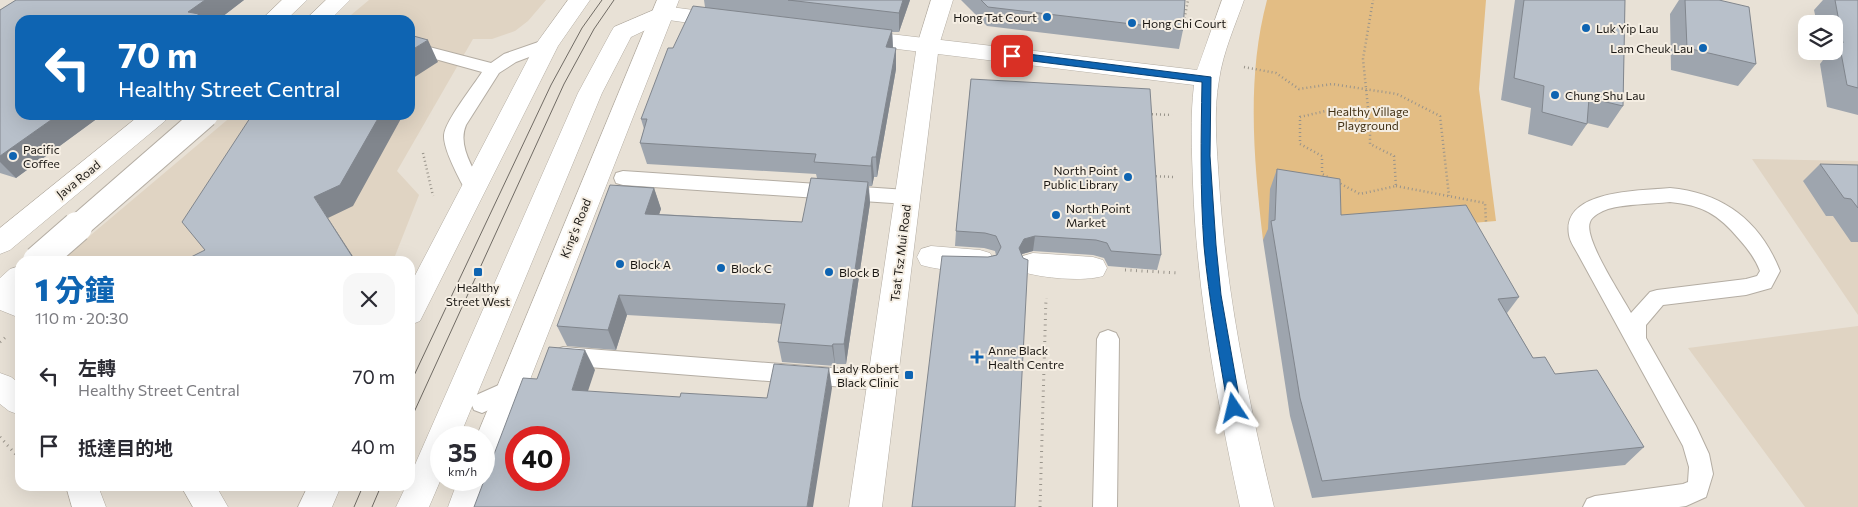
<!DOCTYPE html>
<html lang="zh-TW">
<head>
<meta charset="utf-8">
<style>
  :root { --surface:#fff; --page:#f7f7f7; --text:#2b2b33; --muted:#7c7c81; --accent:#0e64b2 }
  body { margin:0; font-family:Commissioner,"Noto Sans TC",sans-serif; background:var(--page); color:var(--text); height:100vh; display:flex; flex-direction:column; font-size:19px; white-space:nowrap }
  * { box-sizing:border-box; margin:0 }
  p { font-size:16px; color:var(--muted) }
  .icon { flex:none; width:28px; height:28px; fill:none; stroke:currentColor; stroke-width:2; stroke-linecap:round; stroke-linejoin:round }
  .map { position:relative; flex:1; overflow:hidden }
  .drawer { position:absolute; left:15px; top:256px; width:400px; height:235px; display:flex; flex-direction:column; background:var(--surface); border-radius:15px; box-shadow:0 5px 20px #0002 }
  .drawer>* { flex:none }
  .top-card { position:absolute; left:15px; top:15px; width:400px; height:105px; border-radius:15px; box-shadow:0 5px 20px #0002; background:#0e64b2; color:#fff; overflow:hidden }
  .buttons { position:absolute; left:1798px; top:15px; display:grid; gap:10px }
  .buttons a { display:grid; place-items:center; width:45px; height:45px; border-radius:10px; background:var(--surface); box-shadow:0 5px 20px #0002; font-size:25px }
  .speed { position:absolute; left:430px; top:426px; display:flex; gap:10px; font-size:25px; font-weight:700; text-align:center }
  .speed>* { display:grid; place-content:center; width:65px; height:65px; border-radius:50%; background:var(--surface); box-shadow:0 5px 20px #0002; line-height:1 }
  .speed small { font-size:12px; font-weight:400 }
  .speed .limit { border:8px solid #d22; background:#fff; color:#111 }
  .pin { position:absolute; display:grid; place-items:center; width:42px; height:42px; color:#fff; margin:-21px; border-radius:10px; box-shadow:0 2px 8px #0006 }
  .me { position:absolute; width:55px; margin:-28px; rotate:350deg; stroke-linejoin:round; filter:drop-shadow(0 0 4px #0008) }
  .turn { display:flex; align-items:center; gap:18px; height:105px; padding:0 20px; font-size:22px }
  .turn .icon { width:65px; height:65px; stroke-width:2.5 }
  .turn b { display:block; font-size:35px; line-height:42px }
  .round { display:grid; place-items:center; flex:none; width:52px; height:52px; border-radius:15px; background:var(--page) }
  .overview { display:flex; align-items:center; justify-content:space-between; height:85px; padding:0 20px }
  h1 { font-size:30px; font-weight:800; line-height:38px; color:var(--accent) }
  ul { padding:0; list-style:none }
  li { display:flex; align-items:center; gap:15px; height:70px; padding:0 20px }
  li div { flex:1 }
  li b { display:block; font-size:19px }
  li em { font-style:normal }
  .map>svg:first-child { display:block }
  .built { fill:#e0d4c3 }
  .green { fill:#e3bd84 }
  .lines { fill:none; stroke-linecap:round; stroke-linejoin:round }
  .service-casing { stroke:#b4ada3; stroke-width:2 }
  .pedestrian-casing { stroke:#b4ada3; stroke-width:1 }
  .minor-casing { stroke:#b4ada3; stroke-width:1 }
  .tertiary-casing { stroke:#b4ada3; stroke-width:1 }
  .secondary-casing { stroke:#b4ada3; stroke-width:1 }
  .motorway-casing { stroke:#b4ada3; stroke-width:1 }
  .path-far1 { stroke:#99948b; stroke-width:2.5; stroke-dasharray:1 3; stroke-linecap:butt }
  .path { stroke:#99948b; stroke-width:3; stroke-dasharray:1 4.5; stroke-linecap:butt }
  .service { fill:#fff; fill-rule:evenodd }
  .pedestrian { fill:#fff; fill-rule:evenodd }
  .minor { fill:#fff; fill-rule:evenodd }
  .tertiary { fill:#fff; fill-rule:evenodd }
  .secondary { fill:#fff; fill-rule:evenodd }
  .motorway { fill:#fff; fill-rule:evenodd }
  .tram { stroke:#706b64; stroke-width:1 }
  .motorway-bridge-far1-casing { stroke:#b4ada3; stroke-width:26; stroke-linecap:butt }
  .motorway-bridge-casing { stroke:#b4ada3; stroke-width:32; stroke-linecap:butt }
  .motorway-bridge-far1 { stroke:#fff; stroke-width:24 }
  .motorway-bridge { stroke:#fff; stroke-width:30 }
  .wall { fill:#9ea5ae }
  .shaded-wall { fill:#81868d }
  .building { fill:#b8c0ca; stroke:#81868d; fill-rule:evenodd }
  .route { fill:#0e64b2; stroke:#094174 }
  .poi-dot { fill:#0e64b2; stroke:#f5eee3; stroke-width:2 }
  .labels { text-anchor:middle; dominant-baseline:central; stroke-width:4; stroke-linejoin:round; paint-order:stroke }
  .poi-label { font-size:12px; fill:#1a1713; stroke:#f5eee3; text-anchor:start }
  .park-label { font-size:12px; fill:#423115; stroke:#f5eee3 }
  .street-label { font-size:12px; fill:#1a1713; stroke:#f5eee3 }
</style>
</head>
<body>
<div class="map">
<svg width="1858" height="507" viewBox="0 0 1858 507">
  <rect width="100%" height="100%" fill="#e8e1d6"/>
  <path class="built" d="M369,0H546L528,21L515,31L492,39H473L397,171L419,195L393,261H60L233,115H410V20H345Z
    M1752,159L1858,161V315Z
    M1858,326V507H1805L1688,348Z"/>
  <path class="green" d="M1267,0H1486L1479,89L1496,221L1263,240C1254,161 1246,79 1267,0Z"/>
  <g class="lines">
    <g class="service-casing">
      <path id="service" d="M547,39L553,40L555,44L553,48L516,62L499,73L466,125C457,146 474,169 483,188L481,193L474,195L467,193C460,180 443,150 444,135C445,121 474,85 482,72L410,52V42L491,63L504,54Z
        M623,171L907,190L914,192L917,197L914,202L907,204L623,185L616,183L614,178L616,173Z
        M1670,188C1724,193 1760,221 1780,271L1771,288L1746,295L1663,305L1646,325V338L1696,426L1709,454L1713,474L1706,497L1686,506L1679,507H1583L1587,499L1595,496L1683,484L1688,482L1689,467L1683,446L1579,256C1576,250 1570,242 1569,235C1561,189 1642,191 1670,188ZM1670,202C1702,205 1718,214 1739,239C1748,249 1755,258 1760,271L1757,276L1746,279L1657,290L1650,292L1631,313C1622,296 1583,238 1590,222C1592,216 1602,211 1608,209C1626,204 1651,204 1670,202Z
        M1108,330L1116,333L1119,339L1117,507H1093L1097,339L1100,333Z
        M563,347L883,372L891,374L894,381L891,388L883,390L563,365L555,362L552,356L555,350Z
        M510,380L518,383L521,390L518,397L482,413L474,410L471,403L474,396Z"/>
    </g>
    <g class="pedestrian-casing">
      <path id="pedestrian" d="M931,246L980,250L990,253L994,261L990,269C972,274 939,270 921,265L917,257L921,249Z
        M1033,253L1093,257L1103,260L1107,268L1103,276C1084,282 1042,278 1023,272L1019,264L1023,256Z"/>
    </g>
    <g class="minor-casing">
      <path id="minor" d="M568,0H590L558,46L420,321L410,325V285L536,44Z
        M931,0H953L939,45L882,507H849L917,45Z
        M308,486H341L332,507H298Z"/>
    </g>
    <g class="tertiary-casing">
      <path id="tertiary" d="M1222,0H1244C1235,26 1223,52 1219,80C1213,113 1217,149 1219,182C1226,292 1248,400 1274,507H1240C1217,400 1197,294 1193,184C1192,152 1190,118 1194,85L856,44L848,42L845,37L848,32L856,30L1197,70Z
        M663,6L724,14L732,16L735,21L732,26L724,28L655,18L652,13L655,8Z"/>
    </g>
    <g class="secondary-casing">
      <path id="secondary" d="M282,0H307L286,20H261Z
        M657,0H679L500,456L495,466L486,470L490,480L480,507H448L458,480H484V438H476Z
        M140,115H168L165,121L10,250L0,254V228Z
        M0,287L20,294V318L0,310Z
        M0,373L11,377L20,384V415L9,411L0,404Z
        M66,486H98L106,507H72Z
        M181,486H216L228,507H193Z"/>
    </g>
    <g class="motorway-casing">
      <path id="motorway" d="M326,0H350L330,20H305Z
        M663,6L671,8L674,13L671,18L631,37L602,93L459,438H441V479L429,507H396L406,486H410V476L578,93L611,32L614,27Z
        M20,266V294L10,303L0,306V278L10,269Z"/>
    </g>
    <path class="path-far1" d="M1183,26L1188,0
      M1244,67L1276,73L1299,89L1332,84L1397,94L1440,116L1449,196
      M1334,109L1370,127V144L1394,156L1396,186L1360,194L1322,174V156L1300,144V117Z
      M1148,114L1172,115
      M1370,127L1363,59L1373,0
      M423,153L433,196
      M1152,176L1173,177
      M1396,186L1485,203L1486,222"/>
    <path class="path" d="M1125,270L1179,273
      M0,342L7,336
      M0,437L20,459
      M1040,507L1046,298"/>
    <use href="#service" class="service"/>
    <use href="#pedestrian" class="pedestrian"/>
    <use href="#minor" class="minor"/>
    <use href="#tertiary" class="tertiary"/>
    <use href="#secondary" class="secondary"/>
    <use href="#motorway" class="motorway"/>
    <path class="tram" d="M410,384L551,85L582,28L602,0
      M410,421L564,84L594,29L614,0
      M354,507L363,486
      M372,507L381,486"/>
    <g class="motorway-bridge-far1-casing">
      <path id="motorway-bridge-far1" d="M75,229L206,115"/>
    </g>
    <g class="motorway-bridge-casing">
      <path id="motorway-bridge" d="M38,261L77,227"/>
    </g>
    <use href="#motorway-bridge-far1" class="motorway-bridge-far1"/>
    <use href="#motorway-bridge" class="motorway-bridge"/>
  </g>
  <path class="wall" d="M16,0H244L218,20L20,115H102L16,178L0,173V10Z
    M704,0H910L899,32H892L893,48H896V69L877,177H874L872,186H869L870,203L846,364H835V366L782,362L778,342L782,324L627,315L616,350L567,346L557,326L654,188L661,209L659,214L802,222L817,178L816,174L647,164L640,143L644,129L641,119L673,48L705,7Z
    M961,0H1185L1183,30L1179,49L987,26Z
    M1515,0H1625L1623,106L1608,128L1587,123V124L1572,146L1528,134L1531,108L1501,100Z
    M1679,0H1719L1756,64L1738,86L1671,70L1670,14Z
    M1823,0H1858V115L1827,107L1820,64L1823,60L1822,51H1834V24H1817L1814,10Z
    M971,79L1161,255L1157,270L1108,266L1104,258L1093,255L1033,251L1022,254V255L988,257L996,255L995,251L984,248L955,246L956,231Z
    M1820,164L1858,165V242H1851L1833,216H1826L1803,181Z
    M1277,169L1341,215L1519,297L1507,313L1533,358L1555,374L1644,447L1625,465L1312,498L1290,416L1263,240L1268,229L1270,189Z"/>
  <path class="shaded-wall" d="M205,0H244L218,20H191L188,12Z
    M903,0H910L899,32V13Z
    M892,30L893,50L886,47Z
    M428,40L438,62L410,80V51Z
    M896,48V69L877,177L876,157Z
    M410,94L412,99L410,103Z
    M58,115H102L16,178L0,162V156Z
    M380,115H403L353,206L328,218L356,261H355L314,197Z
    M872,157L874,177L872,186L871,166Z
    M868,182L870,203L846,364L844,344Z
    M654,188L661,209L652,235L645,214Z
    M1035,236L1033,251L1022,254L1017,263L1019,248L1024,239Z
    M619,295L627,315L616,350L608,330Z
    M833,344L835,364V366L832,346Z
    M585,350L595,370L582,409L572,390Z
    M829,368L832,388L813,507H807Z"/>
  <path class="building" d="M16,0H205L188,12L199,14L191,20H20V115H58L0,156V10Z
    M788,0H903L899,13Z
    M981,0H1185L1183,30L988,7Z
    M1524,0H1625L1623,106L1589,98L1587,124L1542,112L1544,86L1514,78Z
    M1685,0H1719L1749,7L1756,64L1687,48Z
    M1835,0H1858V88L1847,85L1839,42L1843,43Z
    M693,6L892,30L886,47L896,48L876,157H872L871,166L814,162L816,154L640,143L647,119H641L668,48H673Z
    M410,35L428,40L410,51Z
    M971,79L1150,89L1161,255L1111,251L1107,243L1096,240L1035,236L1024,239L1019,248L1023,258L1028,260L1015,507H912L942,256L988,257L997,255L1001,247L996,236L985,233L956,231Z
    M252,115H380L340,185L314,197L355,261H186L185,260L205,250L182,222Z
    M1820,164L1858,165V208L1851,199L1844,198Z
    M1277,169L1340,179L1341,215L1466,205L1519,297L1498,299L1533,358L1545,357L1555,374L1597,370L1644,447L1322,481L1300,398L1271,221L1275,220Z
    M811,178L868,182L844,344H833L832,346L778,342L785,304L619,295L608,330L557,326L610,185L654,188L645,214L802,222Z
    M549,347L585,350L572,390L680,397L681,393L767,398L774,364L829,368L807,507H474L523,378L537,379ZM516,438H559V480H516Z"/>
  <path class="route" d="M1012,52L1211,77L1210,156L1216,245L1221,295L1241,408L1239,412L1234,414L1230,412L1228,408C1219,354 1209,300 1204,246C1200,191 1201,137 1202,82L1008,58L1007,56Z"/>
  <g class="poi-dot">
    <circle cx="1047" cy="17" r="5"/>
    <circle cx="1132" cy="23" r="5"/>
    <circle cx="1586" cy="28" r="5"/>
    <circle cx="1703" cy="48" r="5"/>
    <circle cx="1555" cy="95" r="5"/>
    <circle cx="13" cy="156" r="5"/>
    <circle cx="1128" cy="177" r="5"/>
    <circle cx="1056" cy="215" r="5"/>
    <circle cx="620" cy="264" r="5"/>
    <circle cx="721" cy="268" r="5"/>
    <rect x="473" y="267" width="10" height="10" rx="2.5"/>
    <circle cx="829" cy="272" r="5"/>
    <path d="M974.5 349.5h5v5h5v5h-5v5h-5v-5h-5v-5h5z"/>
    <rect x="904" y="370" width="10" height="10" rx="2.5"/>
  </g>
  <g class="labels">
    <g class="poi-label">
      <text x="1037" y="17" text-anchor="end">Hong Tat Court</text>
      <text x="1142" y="23">Hong Chi Court</text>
      <text x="1596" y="28">Luk Yip Lau</text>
      <text x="1693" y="48" text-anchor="end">Lam Cheuk Lau</text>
      <text x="1565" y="95">Chung Shu Lau</text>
      <text x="23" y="149">Pacific<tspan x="23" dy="14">Coffee</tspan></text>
      <text x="1118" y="170" text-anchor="end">North Point<tspan x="1118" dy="14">Public Library</tspan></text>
      <text x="1066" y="208">North Point<tspan x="1066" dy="14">Market</tspan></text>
      <text x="630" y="264">Block A</text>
      <text x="731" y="268">Block C</text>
      <text x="839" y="272">Block B</text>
      <text x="478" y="287" text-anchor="middle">Healthy<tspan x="478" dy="14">Street West</tspan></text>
      <text x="988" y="350">Anne Black<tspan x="988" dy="14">Health Centre</tspan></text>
      <text x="899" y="368" text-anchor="end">Lady Robert<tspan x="899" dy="14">Black Clinic</tspan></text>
    </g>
    <g class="park-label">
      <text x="1368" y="111">Healthy Village<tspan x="1368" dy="14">Playground</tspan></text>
    </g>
    <g class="street-label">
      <text transform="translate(78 179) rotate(-39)">Java Road</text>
      <text transform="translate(575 228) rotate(-68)">King's Road</text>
      <text transform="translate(900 253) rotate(-83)">Tsat Tsz Mui Road</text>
    </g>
  </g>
</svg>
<div class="buttons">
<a><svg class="icon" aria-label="layers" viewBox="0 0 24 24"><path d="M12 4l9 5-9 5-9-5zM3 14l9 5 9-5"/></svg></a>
</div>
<div class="speed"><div>35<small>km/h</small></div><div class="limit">40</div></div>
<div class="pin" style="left:1012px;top:56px;background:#d93025"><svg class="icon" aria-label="arrive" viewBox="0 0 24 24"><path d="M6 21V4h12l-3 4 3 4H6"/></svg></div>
<svg class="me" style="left:1234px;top:408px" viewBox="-20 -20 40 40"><path d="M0-17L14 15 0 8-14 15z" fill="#0e64b2" stroke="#fff" stroke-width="4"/></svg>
<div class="top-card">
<div class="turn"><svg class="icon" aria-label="left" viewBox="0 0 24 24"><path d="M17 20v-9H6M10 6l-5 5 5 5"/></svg><div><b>70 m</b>Healthy Street Central</div></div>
</div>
<section class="drawer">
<div class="overview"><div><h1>1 分鐘</h1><p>110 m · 20:30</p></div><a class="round"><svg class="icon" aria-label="close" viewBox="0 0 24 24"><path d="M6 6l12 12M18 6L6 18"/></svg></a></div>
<ul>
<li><svg class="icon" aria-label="left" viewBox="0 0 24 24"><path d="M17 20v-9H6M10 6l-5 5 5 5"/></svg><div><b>左轉</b><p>Healthy Street Central</p></div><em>70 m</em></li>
<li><svg class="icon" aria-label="arrive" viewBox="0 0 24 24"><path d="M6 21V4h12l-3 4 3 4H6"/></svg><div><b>抵達目的地</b></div><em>40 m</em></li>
</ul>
</section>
</div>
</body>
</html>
